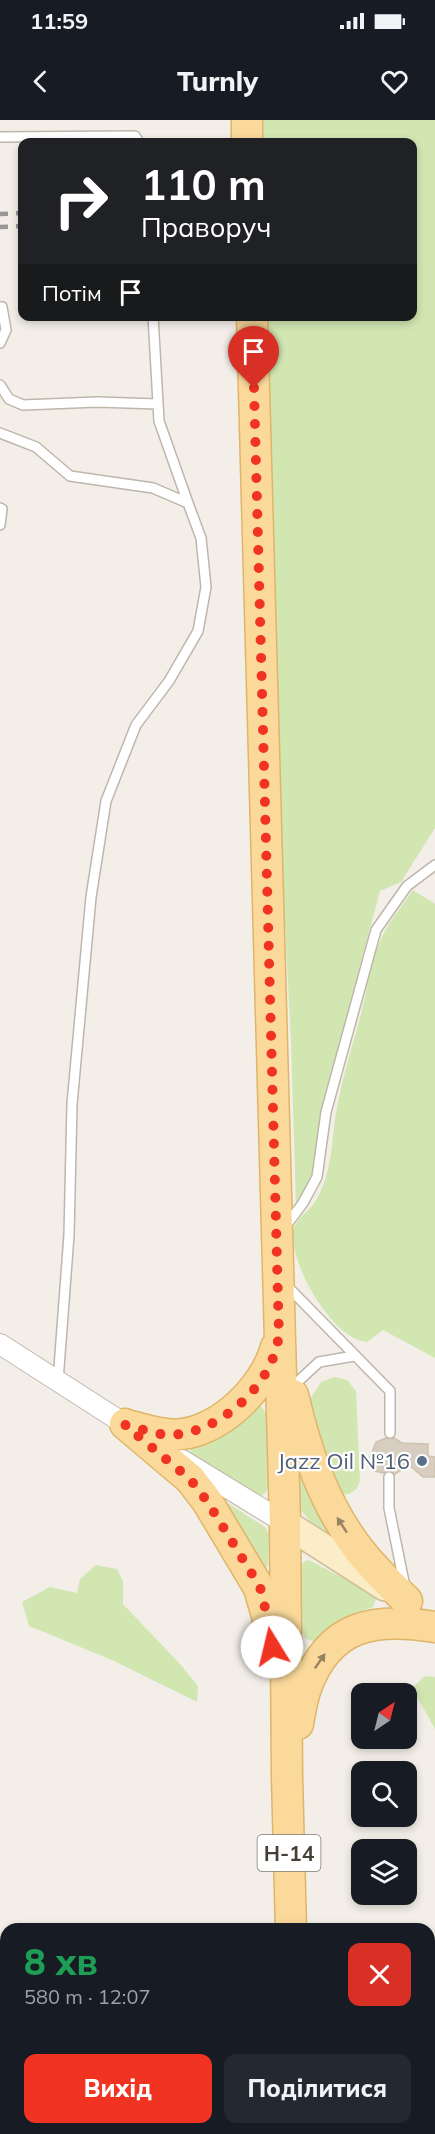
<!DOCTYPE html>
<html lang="uk">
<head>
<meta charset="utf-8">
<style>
  :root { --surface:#171b24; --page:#242831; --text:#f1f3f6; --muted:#9ea1a6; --accent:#f13421 }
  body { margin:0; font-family:Mulish,sans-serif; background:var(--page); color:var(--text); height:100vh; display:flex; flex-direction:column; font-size:22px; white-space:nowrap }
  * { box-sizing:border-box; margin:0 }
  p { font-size:20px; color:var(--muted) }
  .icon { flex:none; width:33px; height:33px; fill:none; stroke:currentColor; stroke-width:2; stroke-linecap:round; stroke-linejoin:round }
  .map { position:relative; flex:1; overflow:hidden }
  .side { position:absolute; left:0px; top:1803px; width:435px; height:212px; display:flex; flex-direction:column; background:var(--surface); border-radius:18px 18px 0 0; box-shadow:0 3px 9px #0003 }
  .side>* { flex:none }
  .banner { position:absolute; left:18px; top:18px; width:399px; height:183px; border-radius:12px; box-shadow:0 3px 9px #0003; background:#202124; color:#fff; overflow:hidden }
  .needle { width:39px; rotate:35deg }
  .tools { position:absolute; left:351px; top:1563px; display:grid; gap:12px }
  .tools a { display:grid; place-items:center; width:66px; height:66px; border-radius:12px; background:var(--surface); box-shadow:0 3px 9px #0003; font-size:30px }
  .pin { position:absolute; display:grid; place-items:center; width:51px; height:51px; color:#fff; margin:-62px -26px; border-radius:50% 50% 50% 0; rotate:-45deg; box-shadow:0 0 6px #0007 }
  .pin .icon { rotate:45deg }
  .me { position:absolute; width:66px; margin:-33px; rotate:351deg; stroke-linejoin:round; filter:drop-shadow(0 0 4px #0008) }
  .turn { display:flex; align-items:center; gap:21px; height:126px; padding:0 24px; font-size:27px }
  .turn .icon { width:78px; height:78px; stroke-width:2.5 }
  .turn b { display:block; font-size:42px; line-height:51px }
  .then { display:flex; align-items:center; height:57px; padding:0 24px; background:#0003; gap:12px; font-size:22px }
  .round { display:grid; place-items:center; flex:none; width:63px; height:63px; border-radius:12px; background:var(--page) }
  .headline { display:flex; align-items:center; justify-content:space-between; height:102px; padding:0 24px }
  h1 { font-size:36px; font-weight:800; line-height:45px; color:#1e9e55 }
  .cta { display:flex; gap:12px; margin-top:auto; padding:12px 24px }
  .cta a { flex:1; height:69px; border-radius:12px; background:var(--accent); color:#fff; font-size:24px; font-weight:800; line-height:69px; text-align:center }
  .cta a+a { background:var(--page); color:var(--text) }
  .status { display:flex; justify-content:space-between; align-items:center; height:42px; padding:0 30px; background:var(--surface); direction:ltr }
  .status svg { height:16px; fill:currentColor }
  header { display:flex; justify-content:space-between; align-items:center; height:78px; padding:0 24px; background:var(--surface); font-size:27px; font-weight:800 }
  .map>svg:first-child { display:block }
  .green { fill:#d2e6b2 }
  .building { fill:#d7cdc1; stroke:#cfc2b1; stroke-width:1.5 }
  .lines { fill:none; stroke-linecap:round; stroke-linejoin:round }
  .lane-casing { stroke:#beb6ab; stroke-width:12 }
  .street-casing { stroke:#beb6ab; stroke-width:22 }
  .secondary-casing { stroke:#d1bf99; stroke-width:30 }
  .primary-casing { stroke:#dfb56a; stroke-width:33 }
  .lane { stroke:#fff; stroke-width:9 }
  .street { stroke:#fff; stroke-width:20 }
  .secondary { stroke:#fcedc9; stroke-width:27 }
  .primary { stroke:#fad99a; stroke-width:30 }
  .rail { stroke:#979797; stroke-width:4.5; stroke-dasharray:8 8; stroke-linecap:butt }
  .oneway { fill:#978464 }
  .route { stroke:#f13421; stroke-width:10; stroke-dasharray:0 18 }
  .service-dot { fill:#5c6f8a; stroke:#fff; stroke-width:2 }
  .labels { text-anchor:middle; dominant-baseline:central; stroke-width:4.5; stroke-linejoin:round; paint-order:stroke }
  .shield { fill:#fff; stroke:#7e7973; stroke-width:1.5 }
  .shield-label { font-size:21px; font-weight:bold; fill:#463f37 }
  .service-label { font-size:22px; fill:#4e5e75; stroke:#fff; text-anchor:end }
</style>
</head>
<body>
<div class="status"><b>11:59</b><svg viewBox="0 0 49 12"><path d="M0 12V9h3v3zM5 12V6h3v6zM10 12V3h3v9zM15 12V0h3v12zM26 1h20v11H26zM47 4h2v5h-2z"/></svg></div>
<header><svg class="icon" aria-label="back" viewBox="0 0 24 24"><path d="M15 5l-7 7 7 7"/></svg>Turnly<svg class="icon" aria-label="heart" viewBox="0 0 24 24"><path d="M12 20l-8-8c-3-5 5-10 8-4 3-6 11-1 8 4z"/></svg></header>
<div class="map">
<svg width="435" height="2014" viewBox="0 0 435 2014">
  <rect width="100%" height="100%" fill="#f3efe8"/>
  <path class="green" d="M261,0H435V708L401,762L380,771L324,980L313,1057L296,1087L291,922L284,785L266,197L412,196V22H260Z
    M413,770L435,784V1238L383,1210L367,1222C333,1220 290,1145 293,1112C295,1100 304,1095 311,1087C317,1081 321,1070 324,1063C333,1038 332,1012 337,987C343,955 353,925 361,894C368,866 371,836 385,811C393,797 404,783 413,770Z
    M334,1257L347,1260L356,1271L360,1360C357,1373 347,1378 336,1371L308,1282L321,1262Z
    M256,1286H261L266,1293L268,1367L266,1372L261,1376H257L192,1335L190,1329L193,1326Z
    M304,1358L337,1419L315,1407L300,1389L298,1364L300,1359Z
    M223,1380L265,1407L269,1414L268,1445L265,1449Z
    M309,1440L373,1474L376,1479L373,1487L351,1495L317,1523L305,1518L302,1511L299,1447L305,1441Z
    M96,1445L117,1449L123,1461V1484L180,1544L198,1566L197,1582L112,1540L29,1506L22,1482L50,1467L77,1473L80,1459Z
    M425,1556L435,1557V1609L412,1568Z"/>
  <path class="building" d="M386,1318H394L402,1323L428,1324V1336L435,1337V1357H423L409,1345L395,1354L390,1350L383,1353L375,1351L370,1337L376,1322Z"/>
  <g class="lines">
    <g class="lane-casing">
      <path id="lane" d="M0,17L135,16L139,22
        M0,187H2L6,210L0,223
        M153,196L159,301L188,383
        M0,265L9,279L23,285L97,282L158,284
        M0,313L36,327L70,356L153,368L188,383L201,418L206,467L198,511L169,561L136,605L106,681L91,777L72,984L69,1115L58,1261
        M0,388L2,389L0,405
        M285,1107L303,1083L317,1057L326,992L376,810L407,766L435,745
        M285,1164L390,1271V1313
        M291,1268L319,1242L354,1236
        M389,1357V1388L405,1467"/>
    </g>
    <g class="street-casing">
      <path id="street" d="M0,1224L134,1310
        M182,1340L285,1403"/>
    </g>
    <g class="secondary-casing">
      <path id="secondary" d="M285,1403L385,1467"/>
    </g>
    <g class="primary-casing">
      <path id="primary" d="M247,0V22
        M252,196L285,1403L287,1657L291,1809
        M293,1275C306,1331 324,1385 360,1431C374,1449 391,1465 407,1481
        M125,1304L190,1359L207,1381L259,1468L267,1496L272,1525
        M131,1306C143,1309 155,1313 167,1314C213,1320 265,1269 276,1227
        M298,1604C300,1592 302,1579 306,1568C329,1504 375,1497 435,1507
        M297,2008V2014"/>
    </g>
    <use href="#lane" class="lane"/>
    <use href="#street" class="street"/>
    <use href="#secondary" class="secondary"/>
    <use href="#primary" class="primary"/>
    <path class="rail" d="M0,94L22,93
      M0,107L22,106"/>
  </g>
  <defs><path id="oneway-solid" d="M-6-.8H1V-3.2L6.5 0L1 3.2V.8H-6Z" transform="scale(1.5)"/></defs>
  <g class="oneway">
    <use href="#oneway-solid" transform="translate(342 1405) rotate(-123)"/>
    <use href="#oneway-solid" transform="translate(320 1541) rotate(-55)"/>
  </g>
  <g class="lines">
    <path class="route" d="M254,268L279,1217C276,1229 273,1241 267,1251C248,1284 209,1314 170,1315C156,1315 139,1308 125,1305L190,1359L207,1381L260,1467L267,1496L272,1527"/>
  </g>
  <circle class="service-dot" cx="422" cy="1341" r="6"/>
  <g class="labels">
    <rect class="shield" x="257.5" y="1715" width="63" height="36" rx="4.5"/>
    <g class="shield-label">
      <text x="289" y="1733">Н-14</text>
    </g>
    <g class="service-label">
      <text x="410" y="1341">Jazz Oil №16</text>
    </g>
  </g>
</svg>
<div class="tools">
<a><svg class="needle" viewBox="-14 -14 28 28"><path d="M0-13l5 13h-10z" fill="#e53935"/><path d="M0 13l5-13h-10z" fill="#9ea1a6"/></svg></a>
<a><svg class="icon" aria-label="search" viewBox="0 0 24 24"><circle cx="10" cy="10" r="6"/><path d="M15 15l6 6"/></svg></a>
<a><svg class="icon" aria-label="layers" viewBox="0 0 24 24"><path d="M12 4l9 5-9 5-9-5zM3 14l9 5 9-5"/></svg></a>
</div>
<div class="pin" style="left:254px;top:268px;background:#d93025"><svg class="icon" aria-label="arrive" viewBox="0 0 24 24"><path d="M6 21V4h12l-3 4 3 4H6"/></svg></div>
<svg class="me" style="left:272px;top:1527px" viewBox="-20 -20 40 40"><circle r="19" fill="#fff"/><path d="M0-13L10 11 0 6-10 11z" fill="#f13421"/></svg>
<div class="banner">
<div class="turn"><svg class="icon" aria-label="right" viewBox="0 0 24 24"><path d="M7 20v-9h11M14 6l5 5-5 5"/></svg><div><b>110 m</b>Праворуч</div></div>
<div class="then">Потім<svg class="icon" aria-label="arrive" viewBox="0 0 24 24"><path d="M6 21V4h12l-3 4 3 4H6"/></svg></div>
</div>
<section class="side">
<div class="headline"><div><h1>8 хв</h1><p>580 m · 12:07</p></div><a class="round" style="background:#d93025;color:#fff"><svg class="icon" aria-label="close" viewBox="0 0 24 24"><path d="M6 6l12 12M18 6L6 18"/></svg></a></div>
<div class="cta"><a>Вихід</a><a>Поділитися</a></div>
</section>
</div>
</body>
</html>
